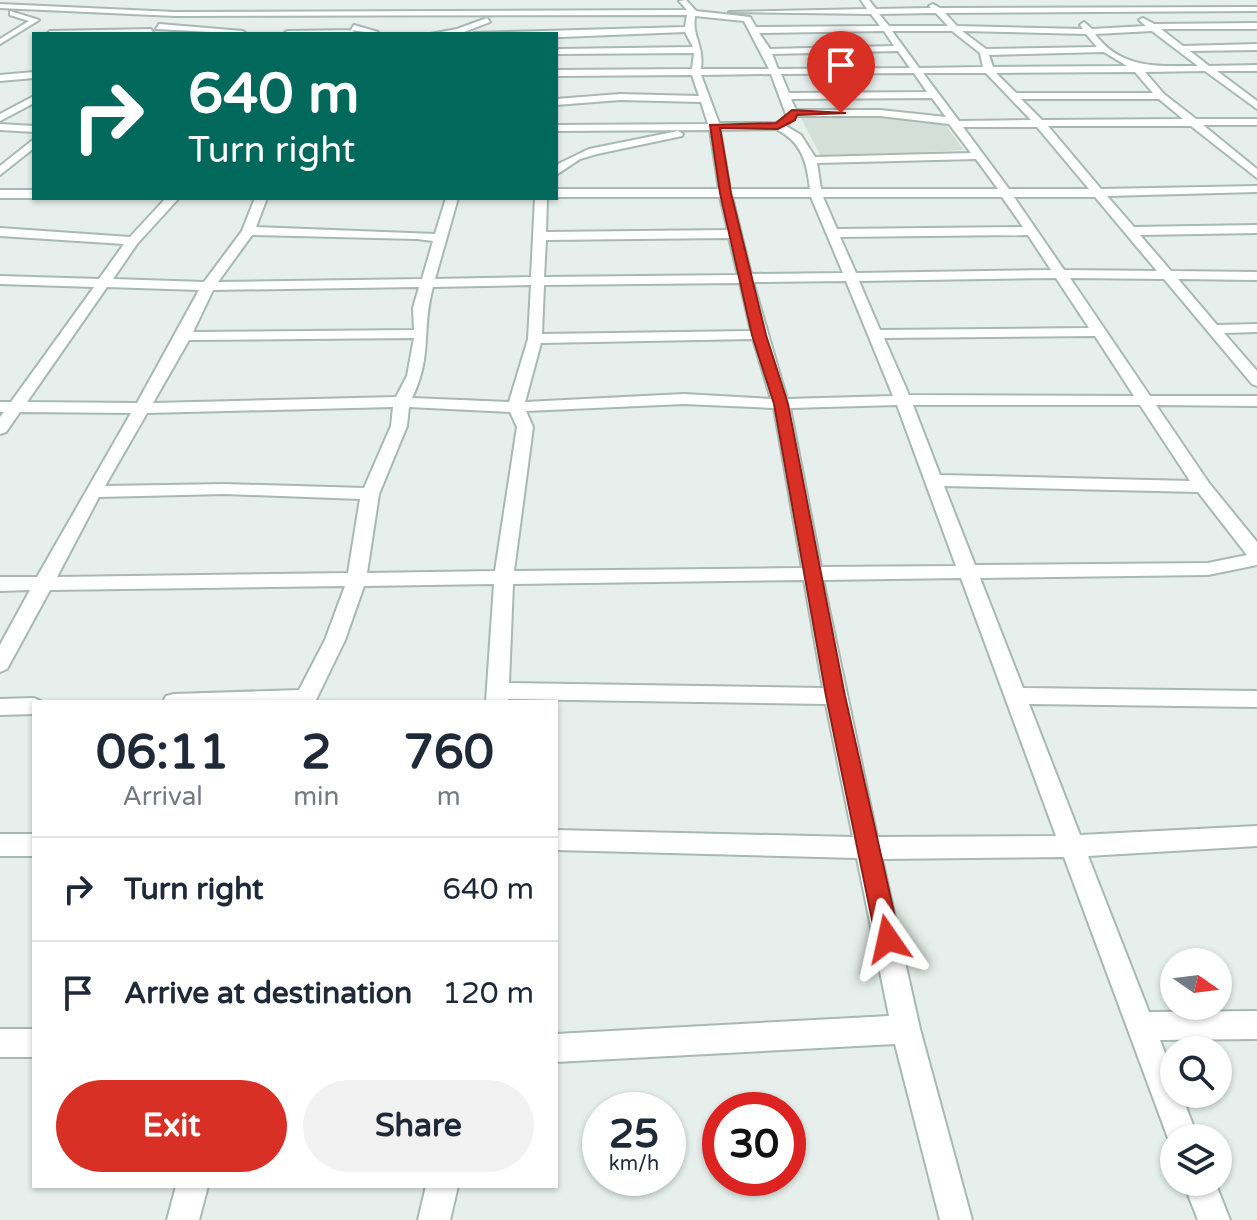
<!DOCTYPE html>
<html lang="en">
<head>
<meta charset="utf-8">
<style>
  :root { --surface:#fff; --page:#f2f2f3; --text:#1f2937; --muted:#747a83; --line:#e0e1e3; --accent:#d93025 }
  body { margin:0; font-family:"Varela Round",sans-serif; background:var(--page); color:var(--text); height:100vh; display:flex; flex-direction:column; font-size:30px; white-space:nowrap }
  * { box-sizing:border-box; margin:0 }
  p { font-size:26px; color:var(--muted) }
  .icon { flex:none; width:44px; height:44px; fill:none; stroke:currentColor; stroke-width:2; stroke-linecap:round; stroke-linejoin:round }
  .map { position:relative; flex:1; overflow:hidden }
  .drawer { position:absolute; left:32px; top:700px; width:526px; height:488px; display:flex; flex-direction:column; background:var(--surface); border-radius:0px; box-shadow:0 2px 6px #0004 }
  .drawer>* { flex:none }
  .hud { position:absolute; left:32px; top:32px; width:526px; height:168px; border-radius:0px; box-shadow:0 2px 6px #0004; background:#00695c; color:#fff; overflow:hidden }
  .needle { width:52px; rotate:104deg }
  .fabs { position:absolute; left:1160px; top:948px; display:grid; gap:16px }
  .fabs a { display:grid; place-items:center; width:72px; height:72px; border-radius:50%; background:var(--surface); box-shadow:0 2px 6px #0004; font-size:40px }
  .speed { position:absolute; left:582px; top:1092px; display:flex; gap:16px; font-size:40px; font-weight:700; text-align:center }
  .speed>* { display:grid; place-content:center; width:104px; height:104px; border-radius:50%; background:var(--surface); box-shadow:0 2px 6px #0004; line-height:1 }
  .speed small { font-size:20px; font-weight:400 }
  .speed .limit { border:12px solid #d22; background:#fff; color:#111 }
  .pin { position:absolute; display:grid; place-items:center; width:68px; height:68px; color:#fff; margin:-82px -34px; border-radius:50% 50% 50% 0; rotate:-45deg; box-shadow:0 0 8px #0007 }
  .pin .icon { rotate:45deg }
  .me { position:absolute; width:88px; margin:-44px; rotate:349deg; stroke-linejoin:round; filter:drop-shadow(0 0 6px #0008) }
  .turn { display:flex; align-items:center; gap:28px; height:168px; padding:0 24px; font-size:36px }
  .turn .icon { width:104px; height:104px; stroke-width:2.5 }
  .turn b { display:block; font-size:56px; line-height:68px }
  .eta { display:flex; justify-content:space-evenly; align-items:center; height:136px; text-align:center }
  .eta b { font-size:48px; font-weight:700; line-height:56px }
  .button { display:flex; gap:16px; margin-top:auto; padding:16px 24px }
  .button a { flex:1; height:92px; border-radius:48px; background:var(--accent); color:#fff; font-size:32px; font-weight:700; line-height:92px; text-align:center }
  .button a+a { background:var(--page); color:var(--text) }
  ul { padding:0; list-style:none }
  li { display:flex; align-items:center; gap:24px; height:104px; padding:0 24px; border-top:2px solid var(--line) }
  li div { flex:1 }
  li b { display:block; font-size:30px }
  li em { font-style:normal }
  .map>svg:first-child { display:block }
  .built { fill:#d4dfda }
  .lines { fill:none; stroke-linecap:round; stroke-linejoin:round }
  .minor-casing { stroke:#a8b8b2; stroke-width:4 }
  .minor { fill:#fff; fill-rule:evenodd }
  .route { fill:#d93025; stroke:#8d1f18; stroke-width:2 }
</style>
</head>
<body>
<div class="map">
<svg width="1257" height="1220" viewBox="0 0 1257 1220">
  <rect width="100%" height="100%" fill="#e6efeb"/>
  <path class="built" d="M879,114L944,123L964,150L822,158L801,118Z"/>
  <g class="lines">
    <g class="minor-casing">
      <path id="minor" d="M686,0L696,11L750,17L756,27L880,26L871,14L729,12L867,9L861,0H869L876,9L931,8L929,6L933,4L940,8L1257,7V11L945,13L957,26L1083,29L1080,25L1084,22L1092,29L1146,26L1139,20L1143,18L1154,24L1257,23V29H1161L1183,46L1257,44V50L1190,51L1209,66L1257,65V71H1217L1257,101V109L1205,71L1145,72L1164,94L1196,119H1257V125H1203L1257,169V178L1191,126H1048L1101,189L1257,186V192L1107,196L1134,227L1257,225V233L1140,235L1171,271L1257,272V280L1178,279L1217,325L1257,324V332L1224,333L1257,371V386L1252,384L1164,279L1070,278L1150,396H1257V406L1156,405L1209,483L1257,542V565L1208,575L980,578L1023,688L1257,691V707L1029,704L1080,835L1257,826V846L1088,856L1149,1012L1257,1011V1039L1160,1040L1174,1076V1094H1181L1198,1138H1174L1172,1149L1064,857L882,859L920,1029L972,1220H940L895,1044L556,1062V1034L889,1016L857,858L556,850V830L853,837L826,704L508,699V702H486L494,584L364,586L345,640L315,702H163L166,696L174,694L299,690L325,640L345,586L50,590L7,669L0,672V645L30,590L0,591V577H37L131,413L20,412L6,432L0,434V417L4,412H0V402H11L94,287L0,284V276L99,279L124,244L0,236V228L130,237L166,198H179L137,244L113,279L204,282L242,231L255,198H267L256,227L435,234L446,198H458L435,279L531,277L535,198H547L546,232L728,230L720,197H556V189H719L710,130L556,131V125L708,124L701,102L620,100L556,105V99L620,94L699,96L692,75L556,76V70L692,69L694,53L556,54L559,49L693,47L685,32L562,37L474,33L685,27L687,15L175,16L0,8V4L175,12L687,10L679,1ZM936,13L948,26H889L879,14ZM695,16L744,21L769,69H701C704,43 692,39 695,16ZM884,31L894,46L770,49L759,33ZM892,31H952L980,53L983,67L919,68ZM962,31L1086,34L1097,47L986,49ZM1152,31L1198,66C1159,66 1121,70 1095,34ZM898,51L910,68L778,69L772,54ZM1104,52L1127,66L993,67L989,55ZM1135,72L1153,93H1016L996,73ZM914,73L927,92L789,93L781,74ZM923,73H986L1031,120L959,121ZM771,74L787,117L776,123H719L701,75ZM932,98L946,117L880,110H796L791,99ZM1021,99H1159L1183,119L1042,120ZM797,116H880L949,124L971,153L815,157L801,135L786,126ZM963,127H1037L1089,189H1009ZM776,129C802,142 807,162 810,189H730L720,130ZM976,159L998,189H821L817,163ZM732,197H811L843,273L751,274ZM823,197H1002L1023,227L837,229ZM1014,197H1095L1157,271L1064,270ZM252,235L417,239L433,241L422,279L218,282ZM1028,235L1051,270L856,273L840,237ZM729,238L738,275L544,277L546,240ZM1056,278L1089,328L880,330L859,281ZM846,281L893,396L787,399L753,282ZM740,283L751,331L542,334L544,285ZM531,285L528,339L509,402L412,398C433,355 421,328 433,287ZM107,287L199,290L137,403L27,402ZM419,287L413,308L414,330L193,332L213,290ZM1095,336L1134,396L909,395L884,338ZM414,338L407,376L396,397L153,403L189,340ZM753,339L771,399L684,394L525,402L541,343ZM684,404L774,408L802,568L514,571L533,427L526,411ZM897,405L956,566L821,567L790,408ZM913,405H1140L1190,481L940,475ZM393,407L391,426L364,488L225,484L105,486L147,413ZM409,407L510,412L517,427L495,571L367,573L379,494L407,426ZM944,486L1198,492L1247,555L1208,563L975,565ZM225,494L360,499L348,573L57,577L99,497ZM961,578L1056,836L877,837L823,580ZM804,580L823,688L509,683L513,584Z
        M10,11L39,20L0,44V39L29,21L10,15Z
        M487,18L490,22L459,34H430L457,29Z
        M159,24L243,31L247,34L156,29Z
        M354,25L378,32L379,34L351,30Z
        M151,29L154,34H46L50,31Z
        M352,30L356,34H283L287,31Z
        M34,72V78L0,81V75Z
        M34,96V103L0,121V114Z
        M0,124L34,126V132L0,130Z
        M678,131L683,134L682,136L597,154L580,159L556,175V165L589,149Z
        M34,139V148L0,175V166Z
        M0,190H34V198H0Z
        M34,698L43,702H34V714L0,715V699Z
        M0,834H34V856H0Z
        M0,1029H34V1057H0Z
        M1183,1182H1215L1230,1220H1198Z
        M176,1186H208L199,1220H167Z
        M426,1186H458L450,1220H418Z"/>
    </g>
    <use href="#minor" class="minor"/>
  </g>
  <path class="route" d="M792,110L846,113L797,115L795,120L778,129L720,128L731,193L766,335L788,404L845,696L900,939L896,946L888,950L879,946L876,939L826,696L774,404L752,335L720,193L710,125L776,123Z"/>
</svg>
<div class="fabs">
<a><svg class="needle" viewBox="-14 -14 28 28"><path d="M0-13l5 13h-10z" fill="#e53935"/><path d="M0 13l5-13h-10z" fill="#747a83"/></svg></a>
<a><svg class="icon" aria-label="search" viewBox="0 0 24 24"><circle cx="10" cy="10" r="6"/><path d="M15 15l6 6"/></svg></a>
<a><svg class="icon" aria-label="layers" viewBox="0 0 24 24"><path d="M12 4l9 5-9 5-9-5zM3 14l9 5 9-5"/></svg></a>
</div>
<div class="speed"><div>25<small>km/h</small></div><div class="limit">30</div></div>
<div class="pin" style="left:841px;top:113px;background:#d93025"><svg class="icon" aria-label="arrive" viewBox="0 0 24 24"><path d="M6 21V4h12l-3 4 3 4H6"/></svg></div>
<svg class="me" style="left:888px;top:939px" viewBox="-20 -20 40 40"><path d="M0-17L14 15 0 8-14 15z" fill="#d93025" stroke="#fff" stroke-width="4"/></svg>
<div class="hud">
<div class="turn"><svg class="icon" aria-label="right" viewBox="0 0 24 24"><path d="M7 20v-9h11M14 6l5 5-5 5"/></svg><div><b>640 m</b>Turn right</div></div>
</div>
<section class="drawer">
<div class="eta">
<div><b>06:11</b><p>Arrival</p></div>
<div><b>2</b><p>min</p></div>
<div><b>760</b><p>m</p></div>
</div>
<ul>
<li><svg class="icon" aria-label="right" viewBox="0 0 24 24"><path d="M7 20v-9h11M14 6l5 5-5 5"/></svg><div><b>Turn right</b></div><em>640 m</em></li>
<li><svg class="icon" aria-label="arrive" viewBox="0 0 24 24"><path d="M6 21V4h12l-3 4 3 4H6"/></svg><div><b>Arrive at destination</b></div><em>120 m</em></li>
</ul>
<div class="button"><a>Exit</a><a>Share</a></div>
</section>
</div>
</body>
</html>
